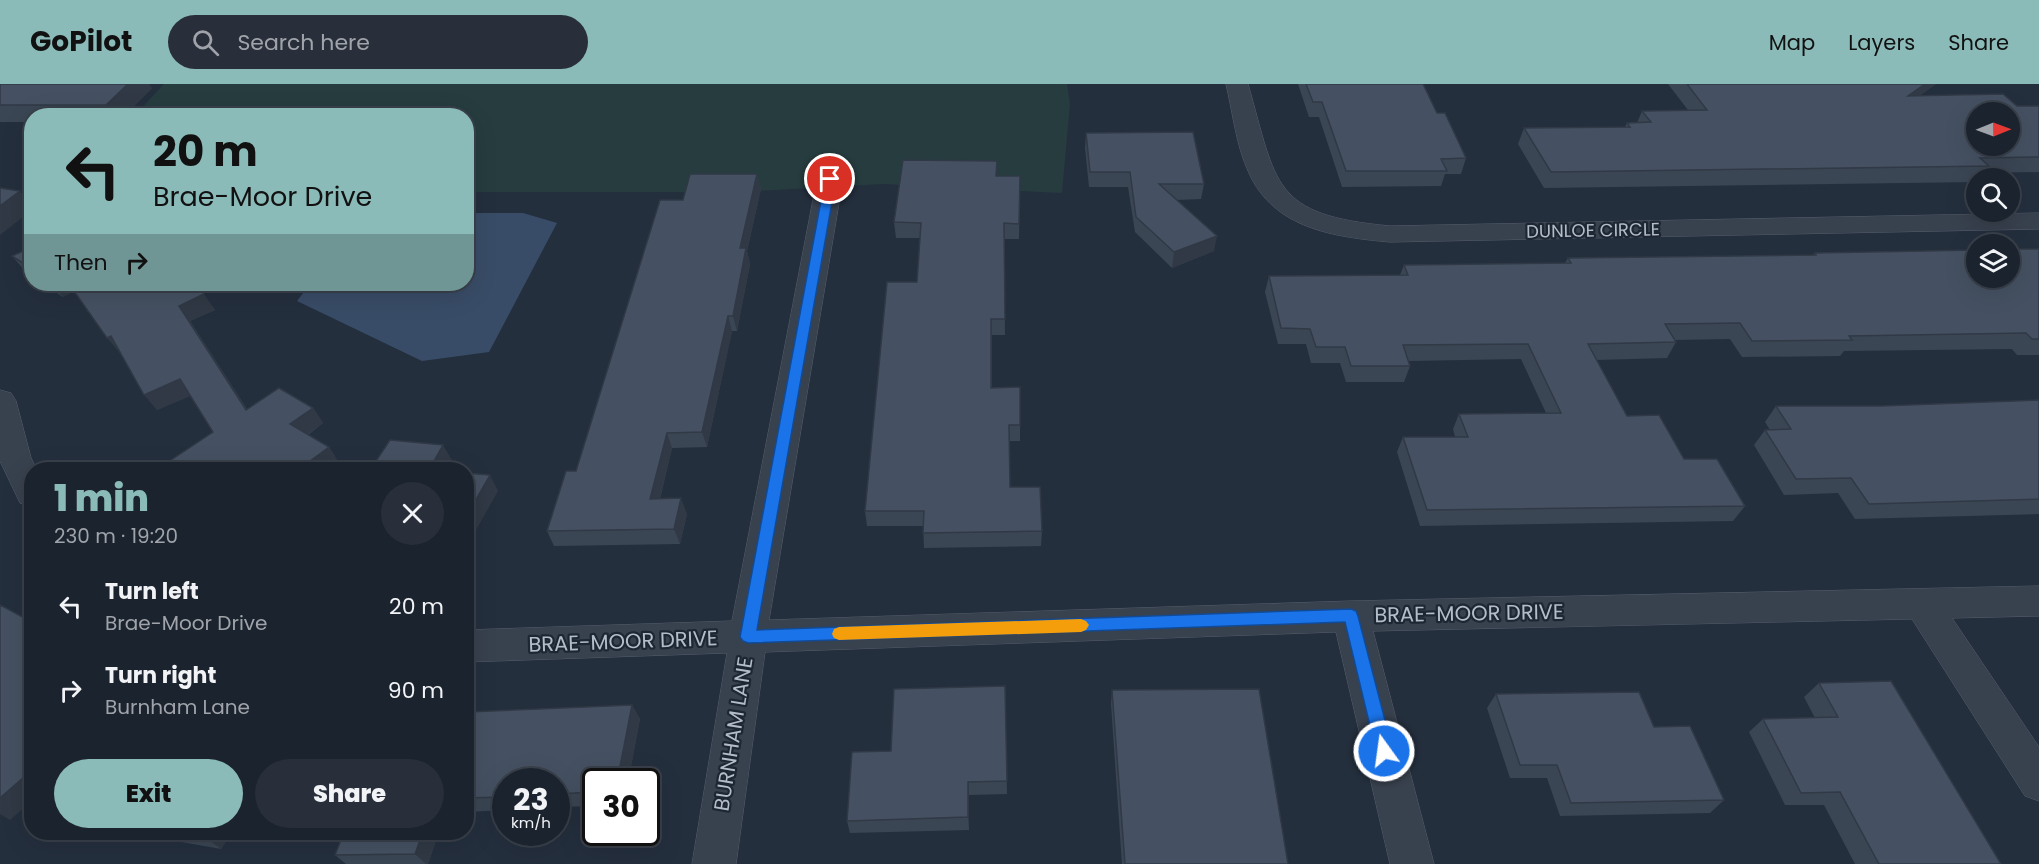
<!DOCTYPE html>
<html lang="en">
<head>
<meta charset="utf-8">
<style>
  :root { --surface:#1b232e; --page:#282f3a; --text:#f1f3f6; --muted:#a0a4aa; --line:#39404a; --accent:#8bbbb9 }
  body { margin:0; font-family:Poppins,sans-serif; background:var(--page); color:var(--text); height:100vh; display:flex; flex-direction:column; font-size:22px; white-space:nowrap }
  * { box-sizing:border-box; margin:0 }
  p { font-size:20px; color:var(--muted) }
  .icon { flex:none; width:33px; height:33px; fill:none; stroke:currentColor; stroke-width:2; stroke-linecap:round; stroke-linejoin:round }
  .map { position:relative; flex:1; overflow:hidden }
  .side { position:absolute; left:24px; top:378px; width:450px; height:378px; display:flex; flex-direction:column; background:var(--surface); border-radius:24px; box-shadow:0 6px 24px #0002,0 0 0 2px var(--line) }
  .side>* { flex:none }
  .top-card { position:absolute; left:24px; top:24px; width:450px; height:183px; border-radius:24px; box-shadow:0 6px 24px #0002,0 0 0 2px var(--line); background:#8bbbb9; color:#111; overflow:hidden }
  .needle { width:39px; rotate:89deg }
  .fabs { position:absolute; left:1966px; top:18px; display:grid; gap:12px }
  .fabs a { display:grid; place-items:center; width:54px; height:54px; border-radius:50%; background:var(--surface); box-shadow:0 6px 24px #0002,0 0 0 2px var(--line); font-size:30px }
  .speed { position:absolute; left:492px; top:684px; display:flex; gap:12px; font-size:30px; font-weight:700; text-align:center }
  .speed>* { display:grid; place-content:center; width:78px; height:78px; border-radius:50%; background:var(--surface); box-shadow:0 6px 24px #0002,0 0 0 2px var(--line); line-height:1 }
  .speed small { font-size:15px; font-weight:400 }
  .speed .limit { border:3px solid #111; border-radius:9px; background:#fff; color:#111 }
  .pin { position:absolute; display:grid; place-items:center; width:51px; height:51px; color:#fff; margin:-26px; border:3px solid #fff; border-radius:50%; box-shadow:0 2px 6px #0007 }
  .me { position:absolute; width:66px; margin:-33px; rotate:346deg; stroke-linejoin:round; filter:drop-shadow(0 0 4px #0008) }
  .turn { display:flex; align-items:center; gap:21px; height:126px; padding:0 30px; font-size:27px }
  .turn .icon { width:78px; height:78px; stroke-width:2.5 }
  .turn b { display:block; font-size:42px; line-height:51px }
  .then { display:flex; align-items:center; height:57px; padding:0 30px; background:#0003; gap:12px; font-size:22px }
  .round { display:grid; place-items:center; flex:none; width:63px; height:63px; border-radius:32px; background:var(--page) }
  .head { display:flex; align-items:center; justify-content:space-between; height:102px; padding:0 30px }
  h1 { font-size:36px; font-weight:800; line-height:45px; color:var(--accent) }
  .primary-button { display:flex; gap:12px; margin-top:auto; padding:12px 30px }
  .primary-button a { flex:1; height:69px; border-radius:36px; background:var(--accent); color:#111; font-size:24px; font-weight:800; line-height:69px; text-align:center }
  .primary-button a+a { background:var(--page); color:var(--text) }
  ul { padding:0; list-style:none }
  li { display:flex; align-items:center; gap:18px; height:84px; padding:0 30px }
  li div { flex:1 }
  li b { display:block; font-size:22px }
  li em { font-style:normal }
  header { display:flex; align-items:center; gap:36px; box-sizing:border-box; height:84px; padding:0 30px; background:var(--accent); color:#111 }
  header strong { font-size:28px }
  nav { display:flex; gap:33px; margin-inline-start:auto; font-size:21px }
  .search { width:420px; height:54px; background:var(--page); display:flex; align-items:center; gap:15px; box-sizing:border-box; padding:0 21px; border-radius:33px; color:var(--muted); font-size:22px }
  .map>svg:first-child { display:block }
  .green { fill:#263c3f }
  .water { fill:#394c67 }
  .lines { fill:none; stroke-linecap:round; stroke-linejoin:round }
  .street-casing { stroke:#565f6c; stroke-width:1 }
  .street { fill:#38414e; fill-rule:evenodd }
  .wall { fill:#3b4654 }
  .shaded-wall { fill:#303945 }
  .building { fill:#455162; stroke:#303945; stroke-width:1.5; fill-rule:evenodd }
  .route { fill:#1a73e8; stroke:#114b97; stroke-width:1.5 }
  .slow { fill:#f59e0b }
  .labels { text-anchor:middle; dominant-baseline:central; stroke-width:4.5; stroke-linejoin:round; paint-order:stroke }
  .far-street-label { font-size:18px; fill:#b4bcc9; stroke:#1d2633 }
  .street-label { font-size:21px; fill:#b4bcc9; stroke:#1d2633 }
</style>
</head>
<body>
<header>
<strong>GoPilot</strong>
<div class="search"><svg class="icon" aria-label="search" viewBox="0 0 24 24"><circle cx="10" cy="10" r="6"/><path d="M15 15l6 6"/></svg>Search here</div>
<nav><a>Map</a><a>Layers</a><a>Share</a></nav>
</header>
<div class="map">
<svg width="2039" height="780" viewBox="0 0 2039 780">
  <rect width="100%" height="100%" fill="#242f3e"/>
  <path class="green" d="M164,0H1067L1070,20L1062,109L883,100L847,102L849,85L814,86L811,104L738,108H467L466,32H134Z"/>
  <path class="water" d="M467,129H523L557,139L489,268L422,277L297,217L310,200H466Z"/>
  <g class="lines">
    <g class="street-casing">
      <path id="street" d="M1226,0H1248C1277,102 1272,131 1390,142L2039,129V145L1390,158C1335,153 1274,145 1249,89C1236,62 1233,29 1226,0Z
        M830,87L839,90L843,95L769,536L1351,517L2039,502V532L1952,534L2039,663V717L2025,712L1912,535L1373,547L1434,780H1390L1336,548L765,568L736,780H692L727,569L466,578V546L732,537L817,95L821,90Z
        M0,306L11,309L16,317L31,374L37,386H32V423L20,419L0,377Z"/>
    </g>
    <use href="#street" class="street"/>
  </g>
  <path class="wall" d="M0,0L152,4L124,32H32V38H0Z
    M1298,0H1423L1437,29L1466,74L1461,90H1445L1441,102L1342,103L1319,33H1309Z
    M1668,0H1936L1919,12L2017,22H2039V88L1984,89L1980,94H1977V98L1544,104L1518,60L1524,44L1625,43L1627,39H1637L1642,27L1688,26Z
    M1086,49L1204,100L1201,115L1176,116L1214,167L1172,184L1135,148L1128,103H1089L1085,64Z
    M757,90L761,105L747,167L750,180L737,247H732L707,363L672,364L660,415L687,430L680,460L554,462L547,447L576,387L683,116Z
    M997,92H1020L1019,155H1004L1005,251H992V304L1020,303V357H1010V403L1042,447L1041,462L924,464L923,442H867L865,427L917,198L920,154H896L894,138Z
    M32,163V192L26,188L12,172Z
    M2039,165V271H2017L2012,265L1844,267L1840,272L1742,273L1730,255L1674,256L1676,258L1667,274L1596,276L1627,332L1745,422L1733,437L1420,442L1397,368L1403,353H1455L1453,345L1459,330L1546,329L1521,275L1408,277L1410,282L1404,298H1346L1340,279H1311L1306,260H1278L1265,208L1269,192L1400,191L1404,181L1565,179L1568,174L1813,171L1815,169Z
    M43,200H195L215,226L190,237L247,325L313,324L323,339L308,351L329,363L339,379L330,386H175L168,378L213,348L191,311L157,326L121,269H120L74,207L63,213Z
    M2039,316V430L1855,435L1838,409L1784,411L1754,361L1765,346H1770L1765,338L1776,322H1881Z
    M1819,599L2001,780H1855L1824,721H1785L1749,648L1763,635L1815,634L1804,613Z
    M1005,602L1007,710L969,711V746L850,749L847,737L891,667Z
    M1112,606L1288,780H1122L1111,620Z
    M1496,610L1654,643L1724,716L1710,729L1560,732L1547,694H1510L1487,624Z
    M632,621L640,635L628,698H596V722L556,723V698H506V726L466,728V627L467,628Z
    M147,748H232L221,765L153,753Z
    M439,748L428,780H346L335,771Z"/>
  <path class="shaded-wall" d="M128,0H149L152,4L124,32H113L106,21Z
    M1925,0H1936L1898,27L1908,12Z
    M757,90L761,105L747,167L750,180L737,247L733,232L740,164Z
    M20,107L32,121V126L0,151V122Z
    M1217,152L1214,167L1172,184L1174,168Z
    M52,200H70L76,206L63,213Z
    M204,210L215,226L190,237L257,341L246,326L179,222Z
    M728,232L732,247L707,363L702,348Z
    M111,252L124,267L120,269L107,254Z
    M180,295L193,311L157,326L144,311Z
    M313,324L323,339L301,355L290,340Z
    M667,349L672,364L656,430L650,415Z
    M443,361L452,376L447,386H428Z
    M329,363L339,379L330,386H298Z
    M490,391L498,407L466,464V433Z
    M681,414L687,430L680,460L674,445Z
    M632,621L640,635L628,698H617Z
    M32,686V717L10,736L0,730V714Z
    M968,698L969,711V746L968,733Z
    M208,748H232L221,765L205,753Z
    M423,748H439L428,780H426L415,770Z"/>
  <path class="building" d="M0,0H128L106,21H0Z
    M1306,0H1423L1437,29H1445L1466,74L1441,75L1447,87H1346L1322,18H1313Z
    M1687,0H1925L1908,12L2003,10L2017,22H2039V73L1980,74L1989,82L1551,88L1524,44L1630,43L1627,39L1651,38L1642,27L1707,26ZM1977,28H2010V62H1977Z
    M1193,48L1204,100H1159L1217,152L1174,168L1136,133L1130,88H1090L1086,49Z
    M903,76L997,77L996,92H1020L1019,140L1004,139L1005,235H991V304L1020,303V341H1009L1010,403H1040L1042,447L923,449L924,427H865L887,198H917L921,139L894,138Z
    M690,90H757L740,164H746L733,232H728L702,348L667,349L650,415L681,414L674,445L547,447L566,387H576L660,116H683Z
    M0,104L20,107L0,122Z
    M32,163V185L12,172Z
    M2010,165H2039V255H2032L2026,249L1849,252L1852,256L1752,257L1740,239L1665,240L1676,258L1588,260L1627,332L1659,331L1684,375H1717L1745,422L1427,426L1403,353H1468L1459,330L1561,329L1528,260L1403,261L1410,282H1351L1345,263H1316L1310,245L1281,244L1269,192L1408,191L1404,181L1571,179L1568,174L1816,171L1815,169L1977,166V194H2010Z
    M69,200H195L204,210L179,222L246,326L279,304L313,324L290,340L329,363L298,386H179L168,378L213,348L180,295L144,311L111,252L107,254Z
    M2039,316V415L1869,420L1851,394L1796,395L1765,346L1791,345L1776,322H1881Z
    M390,356L443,361L429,386H370Z
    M466,389L490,391L466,433Z
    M0,521L32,538V686L0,714Z
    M1891,597L2001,780H1879L1840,708L1801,709L1763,635L1838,633L1819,599Z
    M1005,602L1007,697L968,698V733L847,737L852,668L891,667L894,605Z
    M1259,605L1288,780H1125L1112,606Z
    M1639,608L1654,643L1690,642L1724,716L1571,719L1557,681H1520L1496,610Z
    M632,621L617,698H596V708L556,710V698H506V713L466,714V628Z
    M181,748H208L205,753Z
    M344,748H423L415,770L335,771Z"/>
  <path class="route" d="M830,91L836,95L757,546L1351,525L1356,527L1358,532L1393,667L1390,672L1384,675L1378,672L1376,667L1345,538L748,559L743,557L740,553L825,95Z"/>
  <path class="slow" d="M1081,535L1086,537L1089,541L1086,546L1081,548L839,556L834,554L832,550L834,545L839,543Z"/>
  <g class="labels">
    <g class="far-street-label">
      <text transform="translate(1593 146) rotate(-1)">DUNLOE CIRCLE</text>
    </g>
    <g class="street-label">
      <text transform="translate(1469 529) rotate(-1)">BRAE-MOOR DRIVE</text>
      <text transform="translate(623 557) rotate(-2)">BRAE-MOOR DRIVE</text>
      <text transform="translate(733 650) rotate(-81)">BURNHAM LANE</text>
    </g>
  </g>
</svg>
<div class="fabs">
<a><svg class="needle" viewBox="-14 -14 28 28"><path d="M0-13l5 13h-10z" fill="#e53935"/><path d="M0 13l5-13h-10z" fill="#a0a4aa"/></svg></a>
<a><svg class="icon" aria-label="search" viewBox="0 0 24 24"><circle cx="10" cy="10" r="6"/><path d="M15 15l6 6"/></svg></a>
<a><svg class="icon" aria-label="layers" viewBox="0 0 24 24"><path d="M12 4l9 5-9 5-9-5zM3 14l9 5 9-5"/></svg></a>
</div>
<div class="speed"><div>23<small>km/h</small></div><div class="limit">30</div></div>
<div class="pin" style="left:830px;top:95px;background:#d93025"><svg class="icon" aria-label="arrive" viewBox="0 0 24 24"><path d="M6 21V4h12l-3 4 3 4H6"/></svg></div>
<svg class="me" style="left:1384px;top:667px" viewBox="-20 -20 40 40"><circle r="17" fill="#1a73e8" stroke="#fff" stroke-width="3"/><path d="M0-11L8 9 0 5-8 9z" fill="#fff"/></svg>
<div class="top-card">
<div class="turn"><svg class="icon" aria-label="left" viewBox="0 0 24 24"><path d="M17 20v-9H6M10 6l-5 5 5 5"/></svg><div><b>20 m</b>Brae-Moor Drive</div></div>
<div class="then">Then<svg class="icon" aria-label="right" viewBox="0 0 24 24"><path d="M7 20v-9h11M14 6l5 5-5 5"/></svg></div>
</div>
<section class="side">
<div class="head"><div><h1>1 min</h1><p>230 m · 19:20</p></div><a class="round"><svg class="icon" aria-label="close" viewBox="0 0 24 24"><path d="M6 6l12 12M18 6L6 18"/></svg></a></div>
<ul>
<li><svg class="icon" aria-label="left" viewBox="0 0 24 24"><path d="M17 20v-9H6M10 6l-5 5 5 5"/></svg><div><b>Turn left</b><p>Brae-Moor Drive</p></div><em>20 m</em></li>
<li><svg class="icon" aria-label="right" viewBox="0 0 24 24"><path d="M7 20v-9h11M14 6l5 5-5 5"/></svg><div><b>Turn right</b><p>Burnham Lane</p></div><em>90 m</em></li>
</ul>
<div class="primary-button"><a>Exit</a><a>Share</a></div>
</section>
</div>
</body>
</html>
